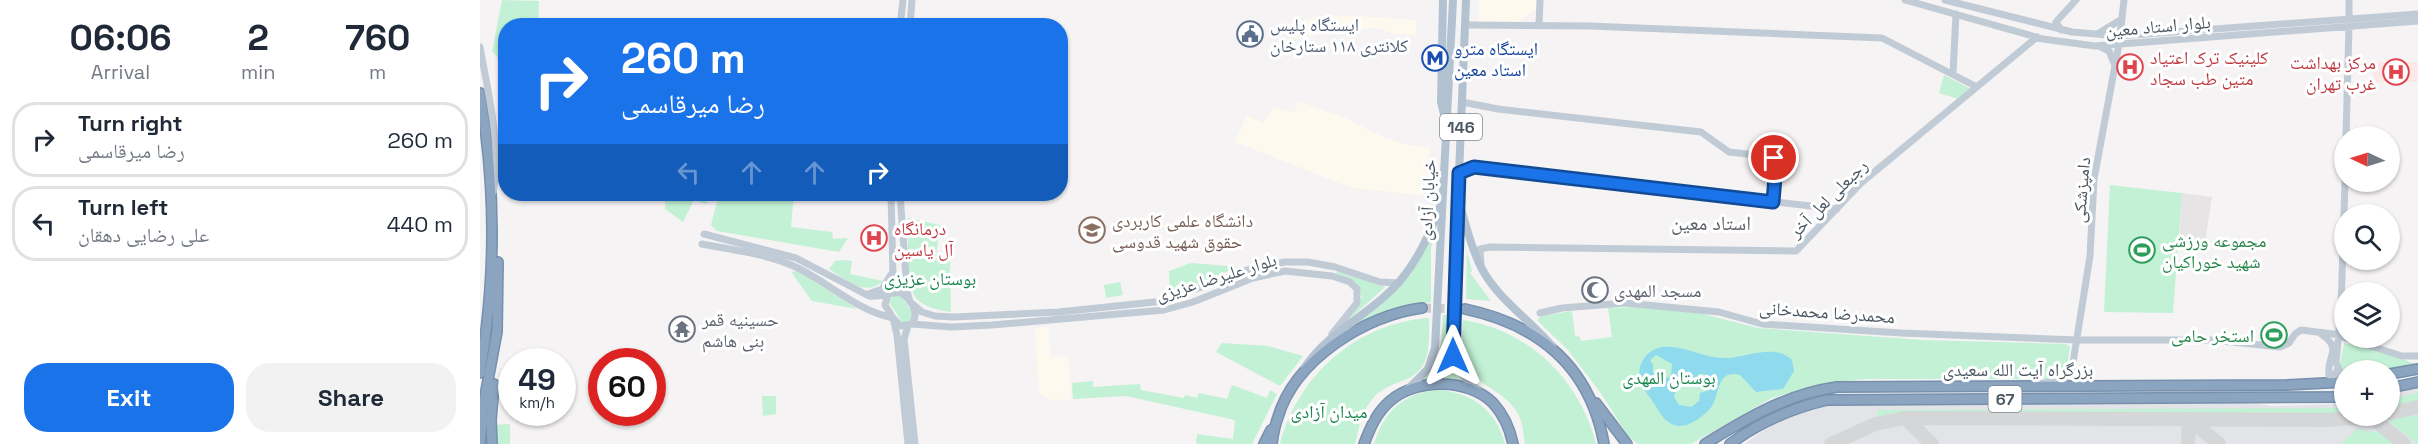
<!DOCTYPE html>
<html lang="en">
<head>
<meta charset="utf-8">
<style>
  :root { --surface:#fff; --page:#f2f2f3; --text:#1f2937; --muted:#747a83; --line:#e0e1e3; --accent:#1a73e8 }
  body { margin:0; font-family:"Space Grotesk","Noto Naskh Arabic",sans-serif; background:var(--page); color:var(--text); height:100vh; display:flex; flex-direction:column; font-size:22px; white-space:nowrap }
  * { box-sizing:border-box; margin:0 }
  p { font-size:20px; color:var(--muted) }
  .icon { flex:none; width:33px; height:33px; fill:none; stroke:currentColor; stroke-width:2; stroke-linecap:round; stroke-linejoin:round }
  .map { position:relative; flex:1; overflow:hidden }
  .drawer { display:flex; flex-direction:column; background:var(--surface); width:480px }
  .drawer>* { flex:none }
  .banner { position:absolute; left:18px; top:18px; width:570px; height:183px; border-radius:24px; box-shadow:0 2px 4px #0004; background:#1a73e8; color:#fff; overflow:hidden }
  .needle { width:39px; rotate:274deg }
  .tools { position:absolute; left:1854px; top:126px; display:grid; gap:12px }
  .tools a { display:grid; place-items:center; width:66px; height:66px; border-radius:50%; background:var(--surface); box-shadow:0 2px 4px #0004; font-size:30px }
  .speed { position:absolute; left:18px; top:348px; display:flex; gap:12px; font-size:30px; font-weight:700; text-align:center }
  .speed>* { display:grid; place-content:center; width:78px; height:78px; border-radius:50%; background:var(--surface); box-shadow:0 2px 4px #0004; line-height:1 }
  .speed small { font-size:15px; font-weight:400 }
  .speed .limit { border:9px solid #d22; background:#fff; color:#111 }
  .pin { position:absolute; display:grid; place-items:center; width:51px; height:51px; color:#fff; margin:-26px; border:3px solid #fff; border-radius:50%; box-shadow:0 2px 6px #0007 }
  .me { position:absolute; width:66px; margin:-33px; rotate:0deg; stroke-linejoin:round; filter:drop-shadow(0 0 4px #0008) }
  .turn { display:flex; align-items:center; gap:21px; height:126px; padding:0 24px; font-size:27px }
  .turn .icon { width:78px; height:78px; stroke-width:2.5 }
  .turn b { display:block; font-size:42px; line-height:51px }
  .lanes { display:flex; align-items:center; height:57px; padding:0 24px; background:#0003; justify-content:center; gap:30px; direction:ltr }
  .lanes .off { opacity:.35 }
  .eta { display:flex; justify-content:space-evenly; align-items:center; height:102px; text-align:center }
  .eta b { font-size:36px; font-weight:800; line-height:42px }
  .button { display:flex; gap:12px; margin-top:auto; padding:12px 24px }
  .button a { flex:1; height:69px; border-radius:24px; background:var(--accent); color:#fff; font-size:24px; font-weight:800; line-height:69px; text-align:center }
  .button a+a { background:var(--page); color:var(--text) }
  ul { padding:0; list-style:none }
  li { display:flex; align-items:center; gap:18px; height:75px; margin:0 12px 9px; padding:0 12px; border:3px solid var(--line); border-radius:24px }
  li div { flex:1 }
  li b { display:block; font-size:22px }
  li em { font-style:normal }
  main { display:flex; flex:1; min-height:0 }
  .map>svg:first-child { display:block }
  .commercial { fill:#fdf9ef }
  .education { fill:#e6e4e5 }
  .medical { fill:#fce8e6 }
  .airport { fill:#e2e4e7 }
  .green { fill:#c3f1d5 }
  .water { fill:#90daee; fill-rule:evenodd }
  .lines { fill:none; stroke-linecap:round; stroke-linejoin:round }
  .taxiway { stroke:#d5d6d8; stroke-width:14 }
  .highway-tunnel { stroke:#caccce; stroke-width:9; stroke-dasharray:9 4.5; stroke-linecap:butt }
  .highway-casing { stroke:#7690ad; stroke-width:12 }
  .secondary { stroke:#c1cbd6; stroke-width:7 }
  .primary { stroke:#b3c2d1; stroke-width:8 }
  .highway { stroke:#8ba5c1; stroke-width:9 }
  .route-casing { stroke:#114b97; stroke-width:15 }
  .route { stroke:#1a73e8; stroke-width:10 }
  .labels { text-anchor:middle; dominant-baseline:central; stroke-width:6; stroke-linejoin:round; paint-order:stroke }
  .shield { fill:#fff; stroke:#808990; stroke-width:1.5 }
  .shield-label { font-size:16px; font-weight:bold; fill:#4a5661 }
  .service-label { font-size:18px; fill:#4e5e75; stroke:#fff; text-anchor:start }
  .street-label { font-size:18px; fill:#4a5661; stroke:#fff }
  .transit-label { font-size:18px; fill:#164399; stroke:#fff; text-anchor:start }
  .health-label { font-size:18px; fill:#be3a42; stroke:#fff; text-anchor:start }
  .education-label { font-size:18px; fill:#785e54; stroke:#fff; text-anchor:start }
  .leisure-label { font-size:18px; fill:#27864d; stroke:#fff; text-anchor:start }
  .park-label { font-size:18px; fill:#17864f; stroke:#fff }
  .worship-label { font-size:18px; fill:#5b616d; stroke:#fff; text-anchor:start }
  .neighbourhood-label { font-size:20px; fill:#5f6368; stroke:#fff }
</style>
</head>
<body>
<main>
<section class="drawer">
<div class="eta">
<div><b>06:06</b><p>Arrival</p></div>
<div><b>2</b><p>min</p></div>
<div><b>760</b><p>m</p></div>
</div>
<ul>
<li><svg class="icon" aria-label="right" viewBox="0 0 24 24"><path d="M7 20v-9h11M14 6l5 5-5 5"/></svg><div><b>Turn right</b><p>رضا میرقاسمی</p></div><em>260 m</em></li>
<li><svg class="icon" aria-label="left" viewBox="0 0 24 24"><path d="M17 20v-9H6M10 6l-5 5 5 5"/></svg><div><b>Turn left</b><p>علی رضایی دهقان</p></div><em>440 m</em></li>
</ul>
<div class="button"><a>Exit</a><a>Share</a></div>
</section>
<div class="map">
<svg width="1938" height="444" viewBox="0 0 1938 444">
  <rect width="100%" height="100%" fill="#f5f3f3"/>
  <path class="commercial" d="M999,0H1056V9L1036,23L998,22Z
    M843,16H877L937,20L935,35L914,34L897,28L857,31L814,39L811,23Z
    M817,101L866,118L901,136L924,144L950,148L948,196L872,188L755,142L767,115L783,123L792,108L816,112Z
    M569,326L571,357L589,356L591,399L577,400L576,402L559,394L555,328Z"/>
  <path class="education" d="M1702,193L1732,197L1725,243L1699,240Z
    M605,220L623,223L621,241L602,238L600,236L601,223Z"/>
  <path class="medical" d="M1894,62H1938V82H1893Z"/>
  <path class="airport" d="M1938,387V444H1264L1305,416L1351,403L1763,401L1791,406L1864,404V416H1910V395Z"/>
  <path class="green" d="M22,0L59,1L58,25L26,26L25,60L19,59L12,51Z
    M1464,75L1491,89L1478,99L1459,93Z
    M1630,185L1702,193L1693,313L1624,312Z
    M186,194H230L227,203L225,204L214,200L203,222L185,209Z
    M239,194H314L311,227L352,232L353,239L368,238L359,252L237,231L231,225Z
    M428,218L460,225L456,257L470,261L471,312C459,310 445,308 436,298C425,284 428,237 428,218Z
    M955,223L951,249V302L905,312L851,342C858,330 877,323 888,315C919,293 946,260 955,223Z
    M982,232L992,271L990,273L1011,301L986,299L987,253Z
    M366,260L372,261L370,274L403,281C385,298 365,279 349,269L355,261Z
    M711,263L759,267L690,294L689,271Z
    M318,271L377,309L332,301L311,272Z
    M857,271L905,287L859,329L873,314L882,297L875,282L856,274Z
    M640,282L643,295L626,298L624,285Z
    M415,295L421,296L433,313L431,321L423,323L410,304V299Z
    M1155,307L1219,313L1278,328L1443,340L1586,344L1590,347L1586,374L1577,379H1385L1339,384L1292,398L1211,444H1158L1148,436L1120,392L1088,350L1057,320L1061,316L1092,311L1095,336H1099L1101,341L1132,337L1128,308Z
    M963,315H968C968,338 962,367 984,382L960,379L941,381C963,367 961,337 963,315Z
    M949,318C949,341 952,368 927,379C915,384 903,387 894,397C882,409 879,428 875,444H800C818,375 877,323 949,318Z
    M983,320C1049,330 1100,380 1116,444H1045C1043,433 1043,421 1037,412C1018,382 980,385 979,343L982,338Z
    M742,343L788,346L823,356L800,386L736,352Z
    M1864,343L1898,350L1938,365L1910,371L1864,370V374L1860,364Z
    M613,381V387L660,384L661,390L704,398L705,395L717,398L719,393L747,399L752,385L787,398L790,390L797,394L772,444H720L716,443L717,434L753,439L755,420L646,396L593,399L592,383Z
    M958,390C992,392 1017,411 1025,444H894C904,411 924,393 958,390Z
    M1938,390V402L1910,409V398L1934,394Z
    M282,396H296V414L283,416Z
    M1864,408V416H1867L1817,418L1424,416L1397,420V410Z
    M1938,414V444L1908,421Z
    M30,424V444H15L14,425Z
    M1877,429L1902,433L1915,444H1861Z"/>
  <path class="water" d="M1182,347C1206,345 1224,359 1247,358C1267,357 1295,343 1312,360L1314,371L1303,389L1276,392L1260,375C1238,369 1240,390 1233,404C1230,411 1223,415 1217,420C1211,423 1206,426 1199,426C1184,424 1180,412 1173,402C1169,395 1163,390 1161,382C1155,366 1166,350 1182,347ZM1176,355L1192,364L1191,375L1185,379L1178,378L1173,372V365L1170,360ZM1219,374C1230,373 1235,381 1230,390L1220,393L1219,401L1211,407L1199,405L1194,397L1196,387L1203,381L1213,382Z"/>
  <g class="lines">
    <path class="taxiway" d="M1910,413L1938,407
      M1425,418L1452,444
      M1709,419L1739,444
      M1351,444L1395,424L1425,418L1844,420L1891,417L1924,444
      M1708,444L1709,419"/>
    <path class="highway-tunnel" d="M942,308L985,309"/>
    <g class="highway-casing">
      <path id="highway" d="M0,93C16,190 16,275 0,373
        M985,309C1060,325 1110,367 1124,444
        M1910,374L1938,369
        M1910,388L1938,382
        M1116,403L1147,444
        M0,423L17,332L18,262
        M0,442L3,418
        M12,444L11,420L14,384
        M784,444L791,430
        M792,444C793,435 795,425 798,417C815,360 885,315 942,308
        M884,444C890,428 897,412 910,401C936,378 988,378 1013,403C1023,414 1030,429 1033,444
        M1225,444C1267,418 1307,394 1357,387L1807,385L1864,382
        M1250,444C1280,422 1312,408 1347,400L1864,397"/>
    </g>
    <path class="secondary" d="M1425,0L1563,39L1615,46L1938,21
      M1465,0L1592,32L1640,36L1938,14
      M1869,19V0
      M989,25L1110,26L1402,38L1497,87
      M1059,25L1060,0
      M420,26L423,0
      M430,26L432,0
      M1581,30L1576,22L1596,0
      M1619,33L1642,19
      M0,47C7,88 23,152 13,192
      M1621,47L1629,51L1635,65
      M1473,74L1476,14
      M982,102L1018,109L1221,132L1249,152L1293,157L1296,164L1293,202
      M1866,136L1869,26
      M979,173L994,167L1357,209
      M411,194L413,276L405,305L413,318L421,326L432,324L471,327L512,325L684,310L713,302L773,278L805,271L852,276L870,282L877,289V303L852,334
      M420,194L427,291L430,302L442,312L455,316L474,317L579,312L684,301L770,269L805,262H828L855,267L900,282L919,283
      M224,234L316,258L389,296C402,298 410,291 421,293C431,300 440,312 432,324
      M222,244C253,250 290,254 320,269C351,285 378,311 413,318L417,335L428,444
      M1001,264L1000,249L1010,247L1316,251L1381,183L1557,37
      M388,294L402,289L412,273
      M1060,313L1082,308L1145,303L1239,312L1282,324L1421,333L1597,340H1733L1800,347L1809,343L1815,334L1821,330L1853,334L1922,356H1938
      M428,326L424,339L435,444
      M1841,334C1864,350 1846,355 1849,375L1854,376L1858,369
      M1864,379L1856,363L1861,309L1865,182
      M1560,384C1573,380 1587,383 1592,369L1610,256L1614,179L1639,44L1644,0"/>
    <path class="primary" d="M963,0L961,102L965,118
      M986,0L972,349L978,370L999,392
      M980,206C987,227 991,249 1002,269C1018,299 1050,320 1072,346
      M825,367C846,336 877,321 904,297C932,273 947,241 960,207
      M927,390L948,369L955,348L973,0"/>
    <use href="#highway" class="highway"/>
  </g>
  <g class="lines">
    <g class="route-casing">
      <path id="route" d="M973,356L979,173L994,167L1293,202L1296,164L1294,158"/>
    </g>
    <use href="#route" class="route"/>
  </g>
  <defs>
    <g id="civic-ring" transform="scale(1.35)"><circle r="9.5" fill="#fff" stroke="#5c6f8a" stroke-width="1.5"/><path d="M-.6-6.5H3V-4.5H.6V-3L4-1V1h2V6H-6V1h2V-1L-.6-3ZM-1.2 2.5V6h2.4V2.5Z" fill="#5c6f8a"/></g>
    <g id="metro-ring" transform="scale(1.35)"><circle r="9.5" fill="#fff" stroke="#1a4fb4" stroke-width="1.5"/><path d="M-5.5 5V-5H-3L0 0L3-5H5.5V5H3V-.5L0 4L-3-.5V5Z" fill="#1a4fb4"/></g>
    <g id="hospital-ring" transform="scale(1.35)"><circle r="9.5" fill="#fff" stroke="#e0444e" stroke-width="1.5"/><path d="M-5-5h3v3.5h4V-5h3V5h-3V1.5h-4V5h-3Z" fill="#e0444e"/></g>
    <g id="university-ring" transform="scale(1.35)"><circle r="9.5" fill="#fff" stroke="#8d6e63" stroke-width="1.5"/><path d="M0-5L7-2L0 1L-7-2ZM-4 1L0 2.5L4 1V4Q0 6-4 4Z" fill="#8d6e63"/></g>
    <g id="stadium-ring" transform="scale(1.35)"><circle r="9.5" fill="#fff" stroke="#2e9e5b" stroke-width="1.5"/><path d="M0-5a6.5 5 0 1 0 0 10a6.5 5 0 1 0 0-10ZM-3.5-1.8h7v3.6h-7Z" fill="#2e9e5b"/></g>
    <g id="mosque-ring" transform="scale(1.35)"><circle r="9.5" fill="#fff" stroke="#6b7280" stroke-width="1.5"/><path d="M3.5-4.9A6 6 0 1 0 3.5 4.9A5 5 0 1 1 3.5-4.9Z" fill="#6b7280"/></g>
    <g id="temple-ring" transform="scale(1.35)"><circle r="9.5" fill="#fff" stroke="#6b7280" stroke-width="1.5"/><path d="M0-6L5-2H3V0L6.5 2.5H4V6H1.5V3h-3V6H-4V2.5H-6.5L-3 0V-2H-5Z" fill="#6b7280"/></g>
  </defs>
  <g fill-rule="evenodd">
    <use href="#civic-ring" x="770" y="34"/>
    <use href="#metro-ring" x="955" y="58"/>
    <use href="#hospital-ring" x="1650" y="67"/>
    <use href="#hospital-ring" x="1916" y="72"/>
    <use href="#university-ring" x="612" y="230"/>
    <use href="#hospital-ring" x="394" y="238"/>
    <use href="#stadium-ring" x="1662" y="250"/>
    <use href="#mosque-ring" x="1115" y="290"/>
    <use href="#temple-ring" x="202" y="329"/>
    <use href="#stadium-ring" x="1794" y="335"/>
  </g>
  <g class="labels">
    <g class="shield">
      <rect x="960" y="114" width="42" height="26" rx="4.5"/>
      <rect x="1508.5" y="386" width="33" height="26" rx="4.5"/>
    </g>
    <g class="shield-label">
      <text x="981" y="127">146</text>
      <text x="1525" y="399">67</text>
    </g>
    <g class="service-label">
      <text x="790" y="24">ایستگاه پلیس<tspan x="790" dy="21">کلانتری ۱۱۸ ستارخان</tspan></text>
    </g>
    <g class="street-label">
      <text transform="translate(1678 26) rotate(-5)">بلوار استاد معین</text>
      <text transform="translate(1601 190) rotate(-85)">دامپزشکی</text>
      <text transform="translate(1348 198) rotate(-45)">رجبعلی لعل آخر</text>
      <text transform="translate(947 200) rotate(-87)">خیابان آزادی</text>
      <text transform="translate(736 277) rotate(-17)">بلوار علیرضا عزیزی</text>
      <text transform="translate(1347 312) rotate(4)">محمدرضا محمدخانی</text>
      <text x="1538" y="369">بزرگراه آیت الله سعیدی</text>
    </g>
    <g class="transit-label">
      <text x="974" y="48">ایستگاه مترو<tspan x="974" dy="21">استاد معین</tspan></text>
    </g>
    <g class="health-label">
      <text x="1670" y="57">کلینیک ترک اعتیاد<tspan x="1670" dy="21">متین طب سجاد</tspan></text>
      <text x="1896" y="62" text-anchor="end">مرکز بهداشت<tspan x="1896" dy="21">غرب تهران</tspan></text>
      <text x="414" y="228">درمانگاه<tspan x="414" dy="21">آل یاسین</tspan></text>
    </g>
    <g class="education-label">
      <text x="632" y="220">دانشگاه علمی کاربردی<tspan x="632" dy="21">حقوق شهید قدوسی</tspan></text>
    </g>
    <g class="leisure-label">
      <text x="1682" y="240">مجموعه ورزشی<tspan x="1682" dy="21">شهید خوراکیان</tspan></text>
      <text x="1774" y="335" text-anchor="end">استخر حامی</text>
    </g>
    <g class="park-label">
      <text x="450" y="278">بوستان عزیزی</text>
      <text x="1189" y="377">بوستان المهدی</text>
      <text x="849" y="411">میدان آزادی</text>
    </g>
    <g class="worship-label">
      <text x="1134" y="290">مسجد المهدی</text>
      <text x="222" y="319">حسینیه قمر<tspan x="222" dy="21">بنی هاشم</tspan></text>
    </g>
    <g class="neighbourhood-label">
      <text x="1231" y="223">استاد معین</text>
    </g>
  </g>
</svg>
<div class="tools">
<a><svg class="needle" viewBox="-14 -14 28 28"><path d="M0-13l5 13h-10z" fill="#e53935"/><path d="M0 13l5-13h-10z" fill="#747a83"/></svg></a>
<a><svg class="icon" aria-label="search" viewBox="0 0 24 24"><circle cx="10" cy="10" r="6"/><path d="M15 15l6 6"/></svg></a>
<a><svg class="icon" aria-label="layers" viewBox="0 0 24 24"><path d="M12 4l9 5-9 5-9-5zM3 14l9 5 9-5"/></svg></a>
<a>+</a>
</div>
<div class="speed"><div>49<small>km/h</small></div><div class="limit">60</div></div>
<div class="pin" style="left:1294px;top:158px;background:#d93025"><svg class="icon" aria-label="arrive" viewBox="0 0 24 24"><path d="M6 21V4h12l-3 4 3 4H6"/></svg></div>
<svg class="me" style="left:973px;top:356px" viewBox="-20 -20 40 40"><path d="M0-17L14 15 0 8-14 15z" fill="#1a73e8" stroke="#fff" stroke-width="4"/></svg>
<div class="banner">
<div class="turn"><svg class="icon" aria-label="right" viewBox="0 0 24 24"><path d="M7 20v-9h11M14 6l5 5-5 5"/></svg><div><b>260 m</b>رضا میرقاسمی</div></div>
<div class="lanes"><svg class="icon off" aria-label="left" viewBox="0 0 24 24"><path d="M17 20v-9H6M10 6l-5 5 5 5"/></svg><svg class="icon off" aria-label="ahead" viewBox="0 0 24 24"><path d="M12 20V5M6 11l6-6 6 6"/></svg><svg class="icon off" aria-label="ahead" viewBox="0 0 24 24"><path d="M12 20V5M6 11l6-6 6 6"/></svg><svg class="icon" aria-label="right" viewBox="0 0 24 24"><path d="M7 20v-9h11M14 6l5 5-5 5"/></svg></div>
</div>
</div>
</main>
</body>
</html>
